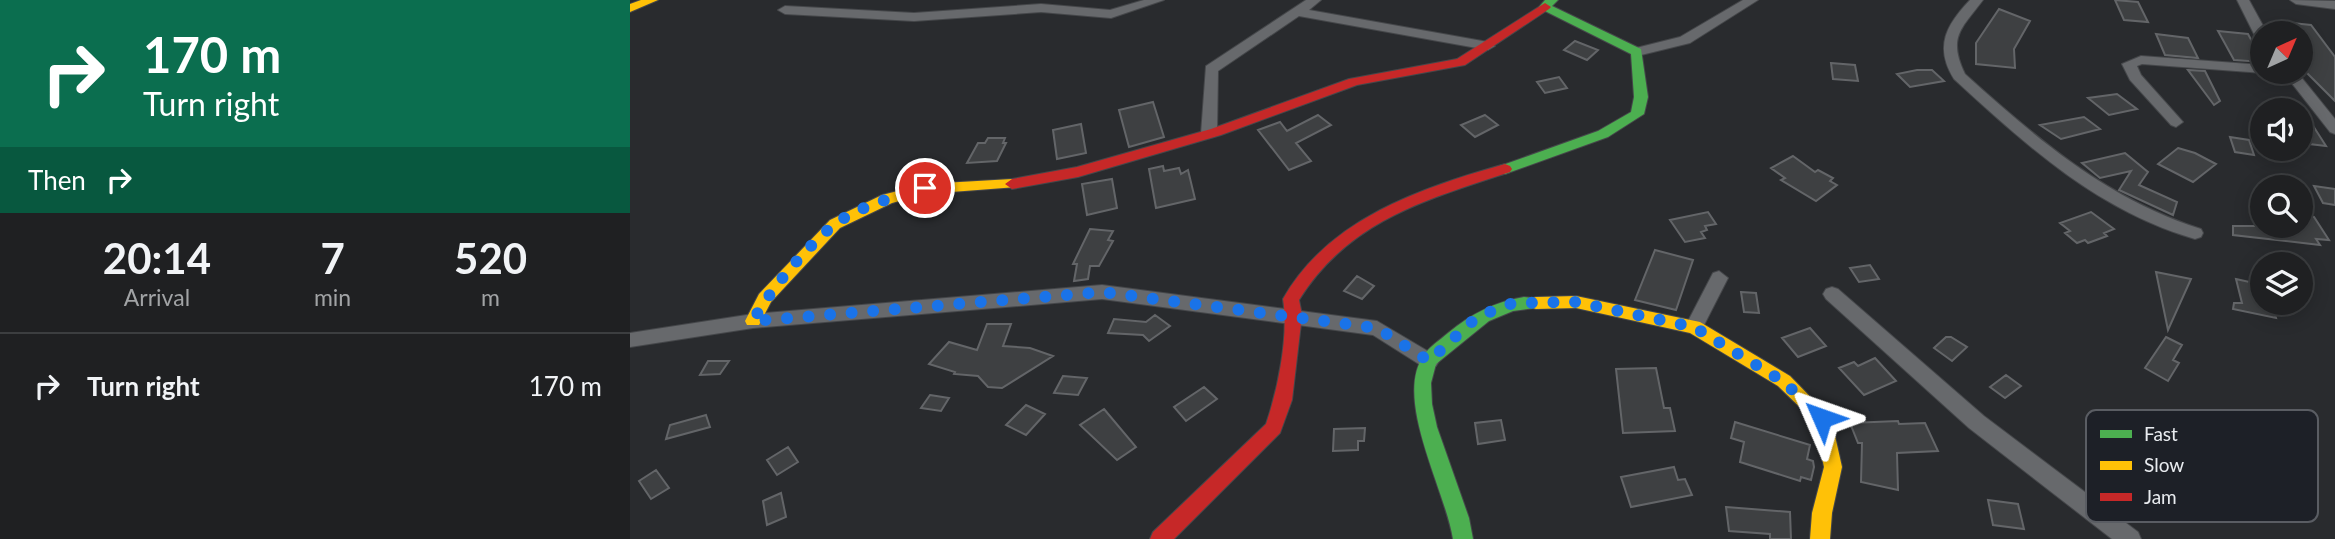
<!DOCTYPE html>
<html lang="en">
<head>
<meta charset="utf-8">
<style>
  :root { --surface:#1f2022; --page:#27282a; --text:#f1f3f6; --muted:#a1a3a5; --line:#3c3e40 }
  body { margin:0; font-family:Lato,sans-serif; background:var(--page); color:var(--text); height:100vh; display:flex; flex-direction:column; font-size:26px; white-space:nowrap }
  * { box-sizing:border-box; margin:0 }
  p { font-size:23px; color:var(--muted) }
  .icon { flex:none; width:38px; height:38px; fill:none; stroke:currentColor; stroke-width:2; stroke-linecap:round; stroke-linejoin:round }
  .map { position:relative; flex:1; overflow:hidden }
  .panel { display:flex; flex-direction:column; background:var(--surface); width:630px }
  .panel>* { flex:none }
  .guide { background:#0b6e4f; color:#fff; overflow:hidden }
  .needle { width:46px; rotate:44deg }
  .tools { position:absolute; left:1620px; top:21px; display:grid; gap:14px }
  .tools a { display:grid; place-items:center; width:63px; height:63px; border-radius:50%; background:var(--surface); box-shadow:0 4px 18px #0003,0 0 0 2px var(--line); font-size:35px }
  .pin { position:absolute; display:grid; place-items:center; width:60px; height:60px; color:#fff; margin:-30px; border:4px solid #fff; border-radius:50%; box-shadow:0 2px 7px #0007 }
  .me { position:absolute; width:77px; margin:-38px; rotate:313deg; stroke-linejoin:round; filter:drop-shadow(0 0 5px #0008) }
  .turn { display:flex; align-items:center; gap:24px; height:147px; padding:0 28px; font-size:32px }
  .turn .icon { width:91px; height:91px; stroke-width:2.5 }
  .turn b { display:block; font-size:49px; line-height:60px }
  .then { display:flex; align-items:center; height:66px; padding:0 28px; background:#0003; gap:14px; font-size:26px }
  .eta { display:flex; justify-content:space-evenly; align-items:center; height:119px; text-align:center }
  .eta b { font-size:42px; font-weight:700; line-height:49px }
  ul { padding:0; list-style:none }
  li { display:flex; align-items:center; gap:21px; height:105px; padding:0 28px; border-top:2px solid var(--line) }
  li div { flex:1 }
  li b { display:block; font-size:26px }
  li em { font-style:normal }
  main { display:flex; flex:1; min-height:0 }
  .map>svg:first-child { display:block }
  .building { fill:#3e4042; stroke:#636568; stroke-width:2 }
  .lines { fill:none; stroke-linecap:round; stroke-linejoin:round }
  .street-casing { stroke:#45474a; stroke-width:2 }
  .fast-casing { stroke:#45474a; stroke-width:2 }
  .slow-casing { stroke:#45474a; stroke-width:2 }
  .jam-casing { stroke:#45474a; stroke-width:2 }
  .street { fill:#67696c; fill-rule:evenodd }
  .fast { fill:#4caf50; fill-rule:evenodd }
  .slow { fill:#ffc107; fill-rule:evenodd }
  .jam { fill:#c62828; fill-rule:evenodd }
  .route { stroke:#1a73e8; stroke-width:12; stroke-dasharray:0 21.6 }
  .key { fill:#1d2027; stroke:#5a5d63; stroke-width:2 }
  .key-label { font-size:19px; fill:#e8ebef }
</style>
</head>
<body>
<main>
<section class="panel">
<div class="guide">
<div class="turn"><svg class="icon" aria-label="right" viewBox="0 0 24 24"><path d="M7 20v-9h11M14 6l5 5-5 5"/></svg><div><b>170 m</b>Turn right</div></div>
<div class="then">Then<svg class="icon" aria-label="right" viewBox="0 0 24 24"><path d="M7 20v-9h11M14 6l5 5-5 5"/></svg></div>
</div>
<div class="eta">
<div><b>20:14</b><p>Arrival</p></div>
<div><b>7</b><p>min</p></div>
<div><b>520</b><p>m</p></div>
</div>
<ul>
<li><svg class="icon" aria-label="right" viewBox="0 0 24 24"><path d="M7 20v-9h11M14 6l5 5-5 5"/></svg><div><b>Turn right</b></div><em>170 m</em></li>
</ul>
</section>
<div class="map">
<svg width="1705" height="539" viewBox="0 0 1705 539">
  <rect width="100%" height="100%" fill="#292b2e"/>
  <path class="building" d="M1485,0L1508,2L1518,22L1494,20Z
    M1369,9L1400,21L1384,49L1385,68L1346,64V43Z
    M1662,23L1681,25L1705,57V101L1671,67V33Z
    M1588,31L1618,34L1633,62L1604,60Z
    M1526,34L1558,38L1568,58L1535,55Z
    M945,41L968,50L957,60L934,50Z
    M1201,63L1225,65L1228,81L1203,79Z
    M1287,70H1302L1314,81L1280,87L1267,74Z
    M1558,70L1575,71L1590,101L1584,105Z
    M929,77L937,88L915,93L907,82Z
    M1487,94L1507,109L1479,115L1458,98Z
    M523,102L534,137L499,147L489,110Z
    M1671,107L1696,146L1671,143Z
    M688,115L701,125L666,143L681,161L659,170L628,130L650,122L657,131Z
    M855,115L868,125L845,137L831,125Z
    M1454,117L1470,129L1431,139L1410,125Z
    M451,124L456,153L427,159L423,130Z
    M1600,137L1619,140L1624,155L1605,152Z
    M358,138H375L373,143H376L367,161L337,163L348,143H355Z
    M1548,148L1565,153L1586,164L1563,182L1528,164Z
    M1495,153L1518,172L1509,185L1547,202L1543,215L1489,190L1501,171L1470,178L1452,163Z
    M1163,156L1185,172L1188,170L1203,178L1200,181L1207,185L1186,201L1151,180L1155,178L1141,168Z
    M533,166L534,171L549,168L551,174L558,170L565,199L526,208L519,169Z
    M482,179L487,208L457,215L452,184Z
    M1684,186L1705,189V205L1693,203Z
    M1078,212L1086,224L1075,226L1077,230L1071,232L1075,238L1055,242L1040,220Z
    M1461,212L1484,229L1474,233L1477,236L1458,243L1455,240L1447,243L1435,233L1440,231L1430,223Z
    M1671,215L1684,217L1699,240L1686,239L1690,245L1603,235V226H1671Z
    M460,229L483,231L478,240L483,241L469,266H460L458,279L444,281L447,264H443Z
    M1025,250L1063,260L1046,310L1005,300Z
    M1240,265L1249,279L1229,282L1220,268Z
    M1526,272L1561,279L1538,330Z
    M727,276L744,286L732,299L714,291Z
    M1606,279L1633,285V303H1641L1646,318L1603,309L1604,303H1612Z
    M1111,292L1126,293L1129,313L1114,312Z
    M525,315L540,326L519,341L513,335L478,333L484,319L516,322Z
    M357,324H381L373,346L400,348L423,356L372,388L358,387L348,376L324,374L325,372L299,364L319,342L347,350Z
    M1180,328L1196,346L1168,357L1152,338Z
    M1316,337H1321L1337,347L1322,361L1304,348Z
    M1536,337L1552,345L1543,360L1549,363L1538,381L1515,368Z
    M1245,358L1266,381L1234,395L1209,368L1224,362L1228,366Z
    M78,361H99L90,374L70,375Z
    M1026,368L1034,408H1040L1045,431L993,433L986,369Z
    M1376,375L1391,386L1375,398L1360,387Z
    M433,376L457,378L448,395L424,393Z
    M574,387L587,399L556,421L544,407Z
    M300,395L319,398L311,411L291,408Z
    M396,405L415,414L396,435L376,425Z
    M474,409L506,447L487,460L450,425Z
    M76,415L80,427L36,439L40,425Z
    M871,420L875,440L848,444L845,423Z
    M1268,421L1269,424L1295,423L1308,451L1267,453L1268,490L1231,482L1232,443H1228L1220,423Z
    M1105,422L1180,445L1177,459L1183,461L1184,467L1181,480L1171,477L1170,481L1110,462L1114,442L1101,438Z
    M735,428L734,441H728V450L703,451L704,429Z
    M158,447L168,462L147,475L137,460Z
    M1044,467L1048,480L1055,479L1062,495L1001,507L991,477Z
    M26,470L39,488L21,499L9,481Z
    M151,493L156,517L137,525L133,501Z
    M1358,500L1388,504L1394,529L1363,525Z
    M1096,507L1160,512L1161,539H1140V534L1099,531Z"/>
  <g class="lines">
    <g class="street-casing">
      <path id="street" d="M514,0H534L481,18L411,12L284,21L155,14L148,10L155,6L284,13L411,4L480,10Z
        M676,0H691L679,10L858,42L865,46L858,50L669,16L588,71L587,134L584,137H574L571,134L576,66Z
        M1113,0H1128L1060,43L1007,56L1000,52L1002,49L1050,37Z
        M1340,0H1353C1332,28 1317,37 1335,74C1407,139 1477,199 1571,229L1573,233L1571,237L1565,239C1468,211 1397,146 1324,79C1304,47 1316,25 1340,0Z
        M1607,0H1619L1637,33H1633V42L1626,38Z
        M1660,0L1705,1V9L1666,4Z
        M1511,56L1633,65V72H1638L1633,73L1512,64L1507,66L1511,75L1553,122L1546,127L1541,125L1500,80L1492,64Z
        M1653,72H1667L1705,119V134L1700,132Z
        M1089,271L1098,278L1073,327L1071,332H1057L1055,327L1083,273Z
        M472,285L747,321L806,356L809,361L806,366L799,369L792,366L743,335L472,299L123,328L0,347V333L123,314Z
        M1202,287L1208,289L1354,416L1508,532L1511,539H1482L1339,428L1196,299L1193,294L1196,289Z"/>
    </g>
    <g class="fast-casing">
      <path id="fast" d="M915,0H928L922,6L1011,49L1018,97L1014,114L978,137L875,174L870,172L868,169L870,166L968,131L1001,112L1004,97L1001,54L911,9L909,7Z
        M894,297L912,299L914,303L912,307L883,311L859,321L806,364L801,383L802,404L807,427L839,518L843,539H823C815,489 763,398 794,355C800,346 810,340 818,333C841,314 864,302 894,297Z"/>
    </g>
    <g class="slow-casing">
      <path id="slow" d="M11,0H28L0,12V4Z
        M382,179L389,184L387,187L295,194L262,203L210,228L141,302L129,325H117L115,321L129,294L200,220L252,195L295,184Z
        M946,296L1070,322L1160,376L1201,418L1212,467L1202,513L1200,539H1180L1182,513L1194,467L1184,421L1148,386L1060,333L946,308L906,309L900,307L898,303L900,299L906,297Z"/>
    </g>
    <g class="jam-casing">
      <path id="jam" d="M915,3L921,7L919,9L835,65L727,85L591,135L448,177L382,189L375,184L382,179L447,167L581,129L719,79L827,59Z
        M875,164L880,166L882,169L880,172C796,200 719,220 669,300L672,315L662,400L650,433L544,539H520L523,532L636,424C648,389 659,335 653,299C698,219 791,188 875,164Z"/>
    </g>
    <use href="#street" class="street"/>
    <use href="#fast" class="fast"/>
    <use href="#slow" class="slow"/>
    <use href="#jam" class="jam"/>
  </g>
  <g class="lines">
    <path class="route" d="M295,188C268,196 226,207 204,225C177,246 139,291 123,321L472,292L747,328L799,361L847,317L883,303L946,302L1064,327L1154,382L1192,418"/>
  </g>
  <rect x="1456" y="410" width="232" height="112" rx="10" class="key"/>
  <rect x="1470" y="430" width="32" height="8" fill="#4caf50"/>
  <rect x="1470" y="461" width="32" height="9" fill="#ffc107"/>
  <rect x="1470" y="493" width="32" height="8" fill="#c62828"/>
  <g class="key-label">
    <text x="1514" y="441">Fast</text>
    <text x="1514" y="472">Slow</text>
    <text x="1514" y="504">Jam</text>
  </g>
</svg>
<div class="tools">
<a><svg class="needle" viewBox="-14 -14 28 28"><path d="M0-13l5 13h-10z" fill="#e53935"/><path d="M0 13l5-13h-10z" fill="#a1a3a5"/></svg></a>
<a><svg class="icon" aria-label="sound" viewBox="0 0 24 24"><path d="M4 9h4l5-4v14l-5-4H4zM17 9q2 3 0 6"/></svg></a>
<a><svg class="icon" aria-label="search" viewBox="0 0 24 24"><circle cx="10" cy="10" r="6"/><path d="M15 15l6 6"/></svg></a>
<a><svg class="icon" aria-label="layers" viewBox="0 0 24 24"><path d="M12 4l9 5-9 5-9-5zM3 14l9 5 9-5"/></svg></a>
</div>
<div class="pin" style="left:295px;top:188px;background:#d93025"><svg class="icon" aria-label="arrive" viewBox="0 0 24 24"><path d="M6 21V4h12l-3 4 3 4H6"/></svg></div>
<svg class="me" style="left:1192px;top:418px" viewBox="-20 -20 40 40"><path d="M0-17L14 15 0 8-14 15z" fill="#1a73e8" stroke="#fff" stroke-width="4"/></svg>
</div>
</main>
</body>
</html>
